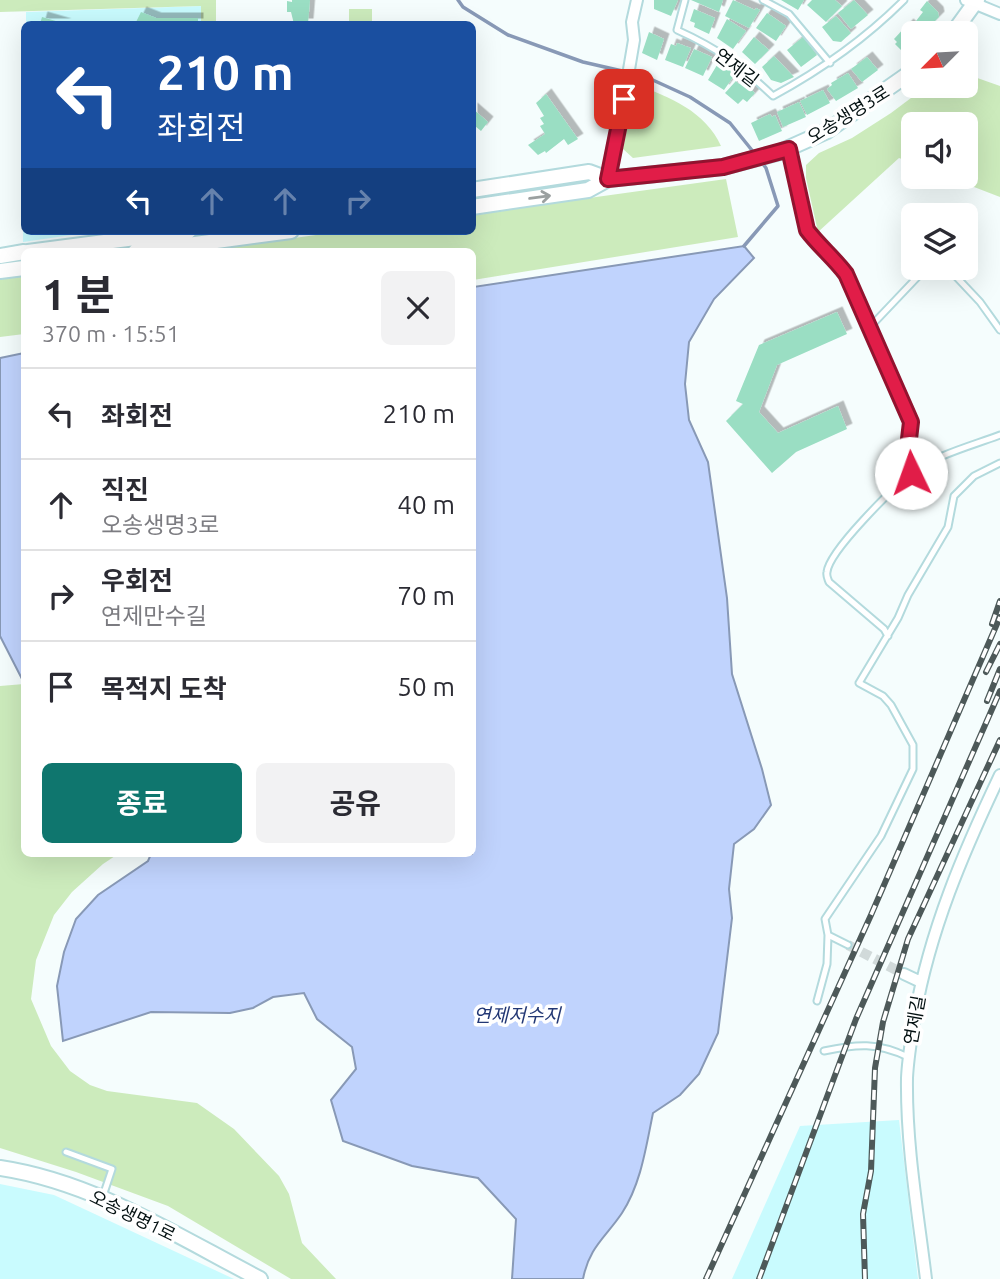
<!DOCTYPE html>
<html lang="ko">
<head>
<meta charset="utf-8">
<style>
  :root { --surface:#fff; --page:#f2f2f3; --text:#2b2b33; --muted:#7c7c81; --line:#e1e1e2; --accent:#0f766e }
  body { margin:0; font-family:Ubuntu,"Noto Sans KR",sans-serif; background:var(--page); color:var(--text); height:100vh; display:flex; flex-direction:column; font-size:26px; white-space:nowrap }
  * { box-sizing:border-box; margin:0 }
  p { font-size:23px; color:var(--muted) }
  .icon { flex:none; width:38px; height:38px; fill:none; stroke:currentColor; stroke-width:2; stroke-linecap:round; stroke-linejoin:round }
  .map { position:relative; flex:1; overflow:hidden }
  .drawer { position:absolute; left:21px; top:248px; width:455px; height:609px; display:flex; flex-direction:column; background:var(--surface); border-radius:10px; box-shadow:0 7px 28px #0002 }
  .drawer>* { flex:none }
  .banner { position:absolute; left:21px; top:21px; width:455px; height:214px; border-radius:10px; box-shadow:0 7px 28px #0002; background:#1a4fa0; color:#fff; overflow:hidden }
  .needle { width:46px; rotate:246deg }
  .tools { position:absolute; left:901px; top:21px; display:grid; gap:14px }
  .tools a { display:grid; place-items:center; width:77px; height:77px; border-radius:10px; background:var(--surface); box-shadow:0 7px 28px #0002; font-size:35px }
  .pin { position:absolute; display:grid; place-items:center; width:60px; height:60px; color:#fff; margin:-30px; border-radius:14px; box-shadow:0 4px 10px #0006 }
  .me { position:absolute; width:77px; margin:-38px; rotate:357deg; stroke-linejoin:round; filter:drop-shadow(0 0 5px #0008) }
  .turn { display:flex; align-items:center; gap:24px; height:147px; padding:0 21px; font-size:32px }
  .turn .icon { width:91px; height:91px; stroke-width:2.5 }
  .turn b { display:block; font-size:49px; line-height:60px }
  .lanes { display:flex; align-items:center; height:66px; padding:0 21px; background:#0003; justify-content:center; gap:35px; direction:ltr }
  .lanes .off { opacity:.35 }
  .round { display:grid; place-items:center; flex:none; width:74px; height:74px; border-radius:10px; background:var(--page) }
  .overview { display:flex; align-items:center; justify-content:space-between; height:119px; padding:0 21px }
  h1 { font-size:42px; font-weight:700; line-height:52px }
  .primary-button { display:flex; gap:14px; margin-top:auto; padding:14px 21px }
  .primary-button a { flex:1; height:80px; border-radius:10px; background:var(--accent); color:#fff; font-size:28px; font-weight:700; line-height:80px; text-align:center }
  .primary-button a+a { background:var(--page); color:var(--text) }
  ul { padding:0; list-style:none }
  li { display:flex; align-items:center; gap:21px; height:91px; padding:0 21px; border-top:2px solid var(--line) }
  li div { flex:1 }
  li b { display:block; font-size:26px }
  li em { font-style:normal }
  .map>svg:first-child { display:block }
  .built { fill:#c9fbfe }
  .green { fill:#ccebbc }
  .water { fill:#c0d3fd; stroke:#8899b6; stroke-width:2 }
  .lines { fill:none; stroke-linecap:round; stroke-linejoin:round }
  .stream { stroke:#8899b6; stroke-width:3.5 }
  .building { fill:#9adec3; filter:url(#shadow) }
  .minor-tunnel { stroke:#d1dada; stroke-width:10; stroke-dasharray:10 5; stroke-linecap:butt }
  .service-casing { stroke:#b3dadd; stroke-width:9 }
  .minor-casing { stroke:#b3dadd; stroke-width:14 }
  .tertiary-casing { stroke:#b3dadd; stroke-width:18 }
  .service { stroke:#fff; stroke-width:5 }
  .minor { stroke:#fff; stroke-width:10 }
  .tertiary { stroke:#fff; stroke-width:14 }
  .rail-casing { stroke:#4d5959; stroke-width:6 }
  .rail { stroke:#fff; stroke-width:3.5; stroke-dasharray:10; stroke-linecap:butt }
  .oneway { stroke:#9ba0a0 }
  .route-casing { stroke:#92132f; stroke-width:18 }
  .route { stroke:#e11d48; stroke-width:12 }
  .labels { text-anchor:middle; dominant-baseline:central; stroke-width:7; stroke-linejoin:round; paint-order:stroke }
  .street-label { font-size:18px; fill:#041112; stroke:#fff }
  .water-label { font-size:19px; font-style:italic; fill:#223774; stroke:#fff }
</style>
</head>
<body>
<div class="map">
<svg width="1000" height="1279" viewBox="0 0 1000 1279">
  <defs>
    <filter id="shadow"><feDropShadow dx="5.5" dy="-5.5" stdDeviation="0" flood-color="#0004"/></filter>
  </defs>
  <rect width="100%" height="100%" fill="#f5fdfd"/>
  <path class="built" d="M202,6L201,24H26V12Z
    M24,121V231H99L23,242Z
    M899,1120L918,1279H732L800,1126Z
    M0,1184L54,1195L234,1279H0Z"/>
  <path class="green" d="M0,0H216V24H201V6L0,12Z
    M349,9H372V24H349Z
    M966,74L1000,86V197L948,177H966V124H914L913,163L899,158L818,232L806,178V165L819,153L852,138L891,113L927,86H966Z
    M636,85C669,96 706,112 721,146L633,158L623,149Z
    M726,179L738,237L473,280L472,252H192L345,231H472L473,214Z
    M24,275V334L0,337V278Z
    M24,684V854H118L103,864L72,892L54,915L36,960L31,999L51,1046L70,1071L90,1085L107,1091L197,1103L234,1129L279,1176L289,1194L302,1243L336,1279H291L168,1206L76,1172L0,1148V686Z"/>
  <path class="water" d="M744,246L754,258L714,299L689,342L685,384L689,420L708,462L727,598L732,674L762,769L771,805L754,829L734,844L729,889L732,918L718,1033L699,1074L680,1095L653,1113C646,1147 641,1184 622,1213C606,1237 589,1247 583,1279H512L516,1219L478,1178L412,1166L343,1141L331,1100L356,1069L352,1047L317,1019L304,993L273,997L253,1008L230,1013L151,1012L63,1041L57,986L64,952L76,919L98,895L148,861L151,854H472L473,287Z
    M24,353V679H22L0,636V358Z"/>
  <g class="lines">
    <path class="stream" d="M458,0L463,7L508,35L583,62L644,76L690,97L730,123L755,154
      M744,246L778,206L766,168L760,160"/>
  </g>
  <path class="building" d="M292,0H310L308,24H294L291,12H287V1L292,2Z
    M654,0H678L671,16L654,9Z
    M691,0H723L719,12Z
    M733,0L755,10L756,8L760,10L749,28L725,16Z
    M781,0H804L798,10Z
    M812,0H835L842,6L826,22L807,5Z
    M854,0L868,15L851,29L838,13Z
    M927,1L938,12L939,17L923,33L917,27L919,23L916,21L923,12L920,10Z
    M694,9L715,18L709,34L694,27L695,23L690,21Z
    M141,12L156,18H198V24H135Z
    M767,13L786,26L776,41L756,28Z
    M836,16L851,33L841,42L833,41L822,27Z
    M42,17L66,24H40Z
    M727,19L746,31L733,49L717,38Z
    M908,24L918,33H914V45L904,53L895,44L897,42L894,39Z
    M649,32L664,39L657,60L642,53Z
    M754,37L769,50L755,64L742,52Z
    M803,37L817,55L801,67L787,50Z
    M677,43L691,48L683,67L665,60L671,44L676,46Z
    M694,49L712,57L703,76L685,68Z
    M774,56L794,77L781,83L771,80L762,67Z
    M867,57L878,70L862,82L851,69Z
    M717,65L722,68V65L736,73L724,90L708,80Z
    M848,73L858,88L836,101L827,89L832,85L831,83Z
    M736,81L739,84L742,81L755,93L747,102L743,99L738,104L725,93Z
    M823,90L830,103L807,115L800,101Z
    M546,94L578,139L568,145L564,139L546,153L545,151L538,155L528,145L545,134L540,126L544,124L540,118L544,116L536,103Z
    M799,102L806,117L783,127L777,112Z
    M472,108L488,122L481,131L475,126L472,128Z
    M770,114L772,117L775,115L782,131L759,141L751,123Z
    M837,312L847,334L777,365L759,412L778,433L838,406L847,429L796,452L772,473L726,421L743,404L736,401L759,345Z"/>
  <g class="lines">
    <path class="minor-tunnel" d="M848,945L904,974"/>
    <g class="service-casing">
      <path id="service" d="M685,0L677,30C719,49 740,65 773,96C821,70 865,39 904,0
        M763,0L789,14L830,63
        M789,149L803,220C812,242 832,255 846,274L911,422L907,456L911,473
        M948,268L980,302L1000,330
        M870,327L926,268
        M888,636L884,629L829,582C828,579 826,576 827,572C829,551 893,488 911,474C935,455 971,446 1000,435
        M848,945L828,935L825,919L881,836L913,769V745L891,705L883,696L859,683L898,618L908,595L948,527L954,496L974,476L1000,463
        M817,1001L827,964L828,935
        M824,1051C857,1044 877,1042 908,1057
        M66,1152L112,1169L103,1196"/>
    </g>
    <g class="minor-casing">
      <path id="minor" d="M966,0L1000,14
        M608,179L624,99L634,40L632,22L637,0
        M904,974L921,982
        M926,1279C918,1213 906,1145 907,1078C908,1056 912,1036 915,1015C930,930 963,853 1000,775"/>
    </g>
    <g class="tertiary-casing">
      <path id="tertiary" d="M953,33L977,0
        M472,190L589,172L608,179
        M472,207L588,190L608,179L723,167L780,152L827,131L914,70
        M28,252L189,231
        M135,252L291,231
        M0,256L24,252
        M0,271L24,268
        M0,1168C94,1182 177,1236 260,1279"/>
    </g>
    <use href="#service" class="service"/>
    <use href="#minor" class="minor"/>
    <use href="#tertiary" class="tertiary"/>
    <g class="rail-casing">
      <path id="rail" d="M992,624L1000,601
        M986,672L1000,644
        M987,701L1000,669
        M706,1279L871,915L1000,617
        M759,1279L856,1019L1000,691
        M865,1279L863,1214L871,1171L875,1068L883,1022L908,939L1000,740"/>
    </g>
    <use href="#rail" class="rail"/>
  </g>
  <defs><path id="oneway-shaft" d="M-6 0H5M1.5-3L5.5 0L1.5 3" fill="none" stroke-width="1.6" stroke-linecap="round" stroke-linejoin="round" transform="scale(1.75)"/></defs>
  <use class="oneway" href="#oneway-shaft" transform="translate(540 197) rotate(-8)"/>
  <g class="lines">
    <g class="route-casing">
      <path id="route" d="M624,99L608,179L723,167L789,149L807,230C819,246 834,258 846,274L911,422L907,456L911,473"/>
    </g>
    <use href="#route" class="route"/>
  </g>
  <g class="labels">
    <g class="street-label">
      <text transform="translate(737 67) rotate(38)">연제길</text>
      <text transform="translate(848 114) rotate(-32)">오송생명3로</text>
      <text transform="translate(914 1020) rotate(-80)">연제길</text>
      <text transform="translate(133 1215) rotate(26)">오송생명1로</text>
    </g>
    <g class="water-label">
      <text x="517" y="1015">연제저수지</text>
    </g>
  </g>
</svg>
<div class="tools">
<a><svg class="needle" viewBox="-14 -14 28 28"><path d="M0-13l5 13h-10z" fill="#e53935"/><path d="M0 13l5-13h-10z" fill="#7c7c81"/></svg></a>
<a><svg class="icon" aria-label="sound" viewBox="0 0 24 24"><path d="M4 9h4l5-4v14l-5-4H4zM17 9q2 3 0 6"/></svg></a>
<a><svg class="icon" aria-label="layers" viewBox="0 0 24 24"><path d="M12 4l9 5-9 5-9-5zM3 14l9 5 9-5"/></svg></a>
</div>
<div class="pin" style="left:624px;top:99px;background:#d93025"><svg class="icon" aria-label="arrive" viewBox="0 0 24 24"><path d="M6 21V4h12l-3 4 3 4H6"/></svg></div>
<svg class="me" style="left:911px;top:473px" viewBox="-20 -20 40 40"><circle r="19" fill="#fff"/><path d="M0-13L10 11 0 6-10 11z" fill="#e11d48"/></svg>
<div class="banner">
<div class="turn"><svg class="icon" aria-label="left" viewBox="0 0 24 24"><path d="M17 20v-9H6M10 6l-5 5 5 5"/></svg><div><b>210 m</b>좌회전</div></div>
<div class="lanes"><svg class="icon" aria-label="left" viewBox="0 0 24 24"><path d="M17 20v-9H6M10 6l-5 5 5 5"/></svg><svg class="icon off" aria-label="ahead" viewBox="0 0 24 24"><path d="M12 20V5M6 11l6-6 6 6"/></svg><svg class="icon off" aria-label="ahead" viewBox="0 0 24 24"><path d="M12 20V5M6 11l6-6 6 6"/></svg><svg class="icon off" aria-label="right" viewBox="0 0 24 24"><path d="M7 20v-9h11M14 6l5 5-5 5"/></svg></div>
</div>
<section class="drawer">
<div class="overview"><div><h1>1 분</h1><p>370 m · 15:51</p></div><a class="round"><svg class="icon" aria-label="close" viewBox="0 0 24 24"><path d="M6 6l12 12M18 6L6 18"/></svg></a></div>
<ul>
<li><svg class="icon" aria-label="left" viewBox="0 0 24 24"><path d="M17 20v-9H6M10 6l-5 5 5 5"/></svg><div><b>좌회전</b></div><em>210 m</em></li>
<li><svg class="icon" aria-label="ahead" viewBox="0 0 24 24"><path d="M12 20V5M6 11l6-6 6 6"/></svg><div><b>직진</b><p>오송생명3로</p></div><em>40 m</em></li>
<li><svg class="icon" aria-label="right" viewBox="0 0 24 24"><path d="M7 20v-9h11M14 6l5 5-5 5"/></svg><div><b>우회전</b><p>연제만수길</p></div><em>70 m</em></li>
<li><svg class="icon" aria-label="arrive" viewBox="0 0 24 24"><path d="M6 21V4h12l-3 4 3 4H6"/></svg><div><b>목적지 도착</b></div><em>50 m</em></li>
</ul>
<div class="primary-button"><a>종료</a><a>공유</a></div>
</section>
</div>
</body>
</html>
